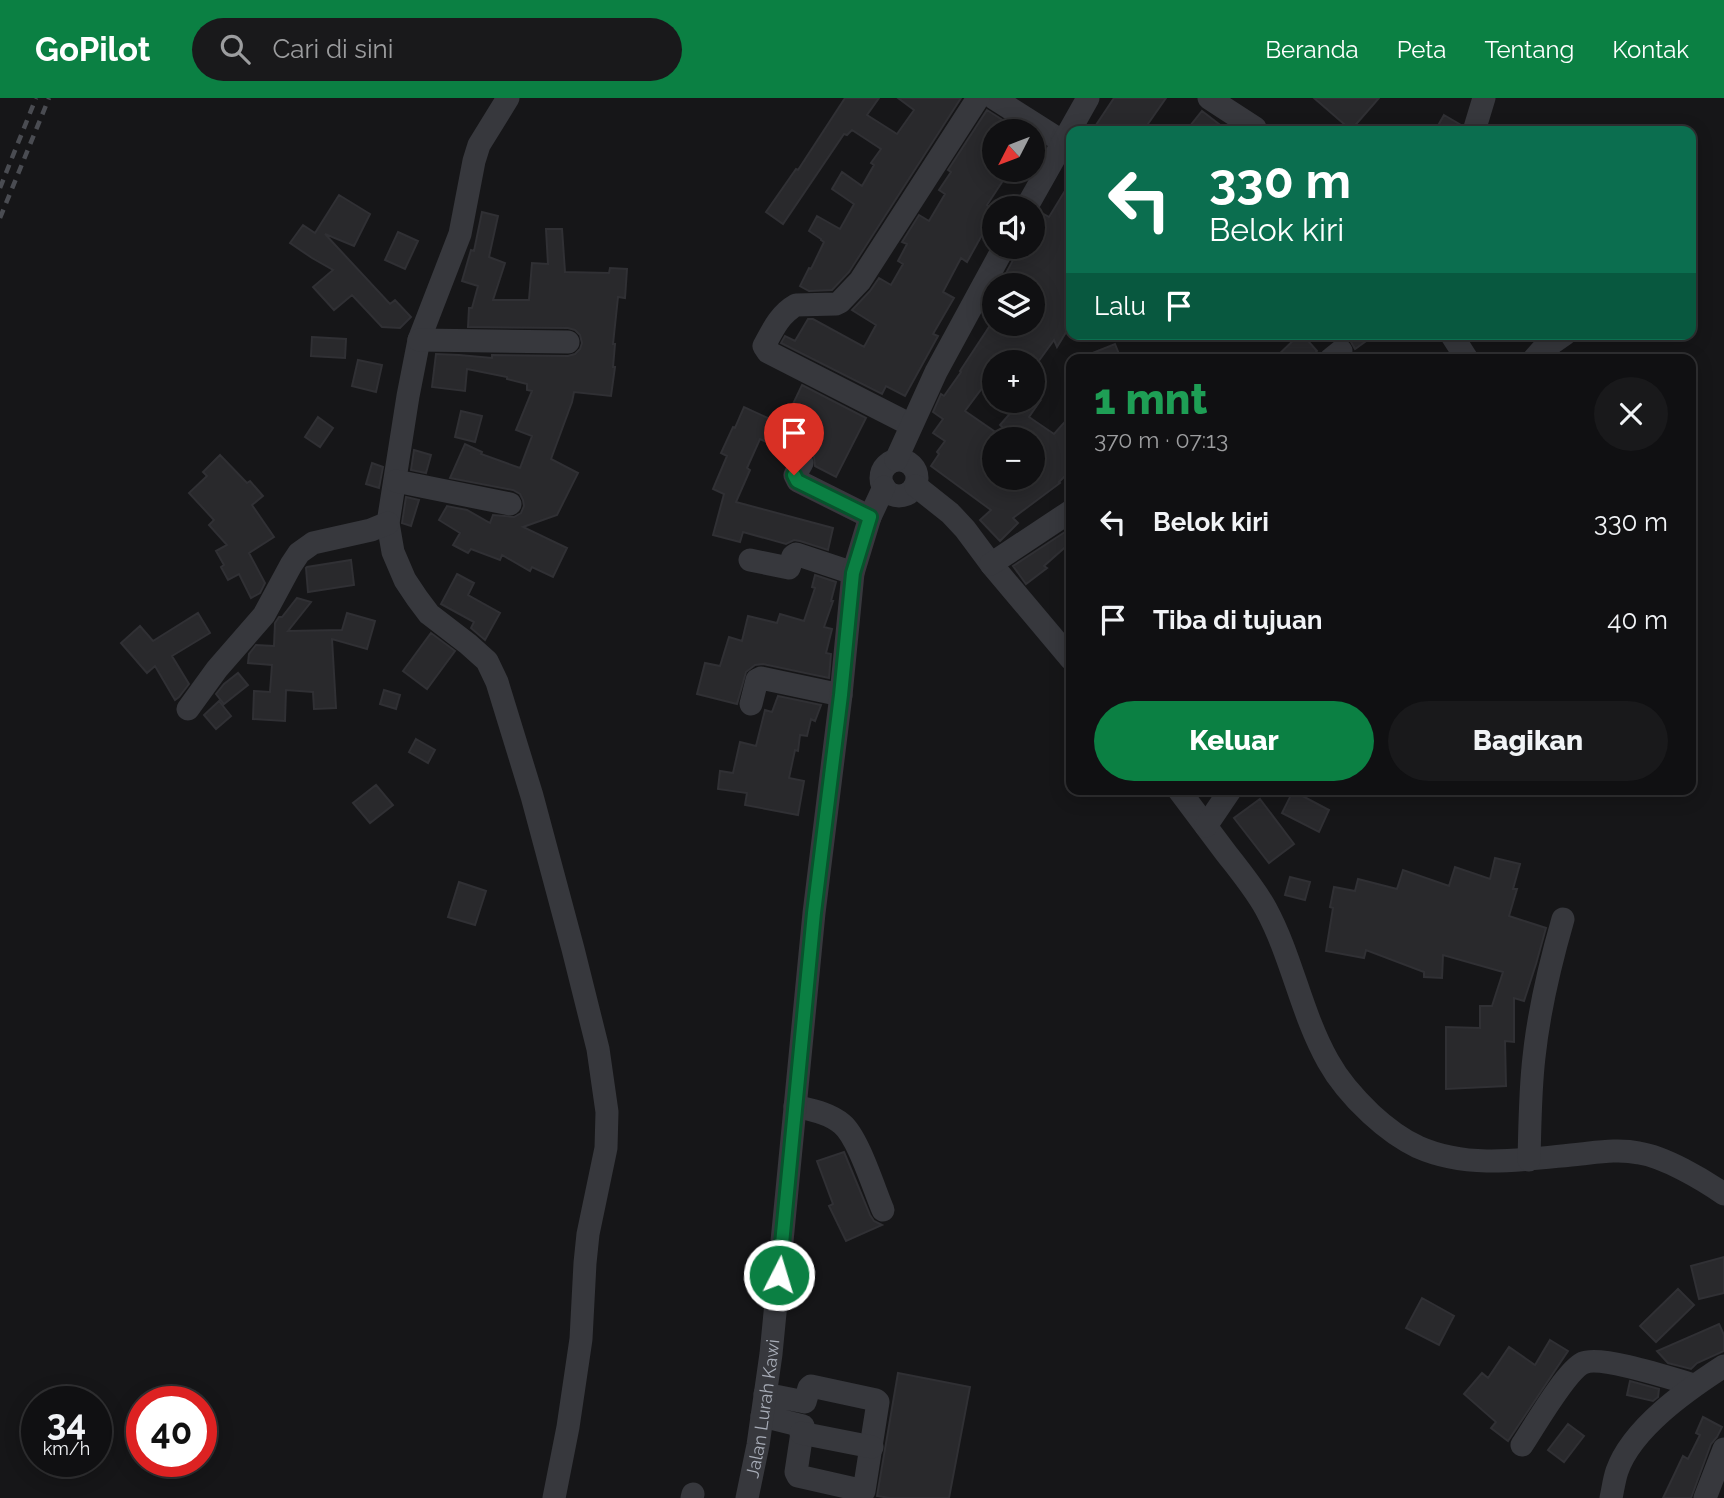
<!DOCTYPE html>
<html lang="id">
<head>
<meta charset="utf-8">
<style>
  :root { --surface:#101012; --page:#19191b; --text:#f1f3f6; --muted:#9c9d9f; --line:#303032; --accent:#0b8043 }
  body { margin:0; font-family:Raleway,sans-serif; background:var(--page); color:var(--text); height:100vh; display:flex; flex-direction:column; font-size:26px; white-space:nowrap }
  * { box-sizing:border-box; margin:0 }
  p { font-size:23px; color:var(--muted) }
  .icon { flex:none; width:38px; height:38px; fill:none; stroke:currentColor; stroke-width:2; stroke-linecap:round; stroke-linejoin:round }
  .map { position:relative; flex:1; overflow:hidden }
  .panel { position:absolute; left:1066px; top:256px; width:630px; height:441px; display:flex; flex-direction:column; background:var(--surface); border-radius:14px; box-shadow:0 4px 18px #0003,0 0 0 2px var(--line) }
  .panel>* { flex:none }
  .hud { position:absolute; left:1066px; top:28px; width:630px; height:214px; border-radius:14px; box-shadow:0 4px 18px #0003,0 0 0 2px var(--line); background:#0b6e4f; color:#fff; overflow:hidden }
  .needle { width:46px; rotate:228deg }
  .controls { position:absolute; left:982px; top:21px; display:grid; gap:14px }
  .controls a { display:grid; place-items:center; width:63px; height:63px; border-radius:50%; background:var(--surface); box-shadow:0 4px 18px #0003,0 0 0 2px var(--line); font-size:35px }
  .speed { position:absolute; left:21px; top:1288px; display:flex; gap:14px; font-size:35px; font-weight:700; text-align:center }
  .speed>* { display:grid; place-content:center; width:91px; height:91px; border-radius:50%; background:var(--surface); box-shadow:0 4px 18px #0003,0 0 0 2px var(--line); line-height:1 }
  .speed small { font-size:18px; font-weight:400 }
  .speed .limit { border:10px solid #d22; background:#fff; color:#111 }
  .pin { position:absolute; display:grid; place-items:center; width:60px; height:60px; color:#fff; margin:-72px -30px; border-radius:50% 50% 50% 0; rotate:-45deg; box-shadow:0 0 7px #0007 }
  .pin .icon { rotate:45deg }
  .me { position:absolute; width:77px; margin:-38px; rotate:5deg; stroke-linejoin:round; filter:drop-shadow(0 0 5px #0008) }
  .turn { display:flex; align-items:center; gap:24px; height:147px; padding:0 28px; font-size:32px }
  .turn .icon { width:91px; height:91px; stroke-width:2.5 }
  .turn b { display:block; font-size:49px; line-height:60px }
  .then { display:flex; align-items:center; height:66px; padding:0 28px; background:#0003; gap:14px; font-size:26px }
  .round { display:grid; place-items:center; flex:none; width:74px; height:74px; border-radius:37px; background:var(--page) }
  .headline { display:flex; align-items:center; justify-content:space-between; height:119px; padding:0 28px }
  h1 { font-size:42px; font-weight:800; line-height:52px; color:#1e9e55 }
  .action { display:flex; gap:14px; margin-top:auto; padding:14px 28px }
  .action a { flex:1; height:80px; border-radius:42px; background:var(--accent); color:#fff; font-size:28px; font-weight:800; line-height:80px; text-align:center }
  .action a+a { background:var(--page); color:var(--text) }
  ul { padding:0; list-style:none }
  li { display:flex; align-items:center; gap:21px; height:98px; padding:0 28px }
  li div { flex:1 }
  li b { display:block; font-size:26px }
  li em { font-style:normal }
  header { display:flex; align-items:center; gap:42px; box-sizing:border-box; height:98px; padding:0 35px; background:var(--accent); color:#fff }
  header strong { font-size:33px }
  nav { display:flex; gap:38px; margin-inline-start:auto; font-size:24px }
  .search { width:490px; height:63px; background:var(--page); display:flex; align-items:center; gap:18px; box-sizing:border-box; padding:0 24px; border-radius:38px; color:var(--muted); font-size:26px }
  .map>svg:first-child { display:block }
  .building { fill:#29292c; stroke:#303034; stroke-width:2 }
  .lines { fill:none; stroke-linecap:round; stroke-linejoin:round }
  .minor { stroke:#37383d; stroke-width:23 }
  .rail { stroke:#4a4c52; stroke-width:4.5; stroke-dasharray:9 7; stroke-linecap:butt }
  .route-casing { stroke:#07532c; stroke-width:18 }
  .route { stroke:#0b8043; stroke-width:12 }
  .labels { text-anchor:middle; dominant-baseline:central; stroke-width:7; stroke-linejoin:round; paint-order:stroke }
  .street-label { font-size:18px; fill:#a8adb8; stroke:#111113 }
</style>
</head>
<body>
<header>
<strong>GoPilot</strong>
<div class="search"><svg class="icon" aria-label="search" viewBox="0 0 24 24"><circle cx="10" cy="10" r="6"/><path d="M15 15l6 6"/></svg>Cari di sini</div>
<nav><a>Beranda</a><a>Peta</a><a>Tentang</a><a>Kontak</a></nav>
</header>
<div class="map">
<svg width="1724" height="1400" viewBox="0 0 1724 1400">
  <rect width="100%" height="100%" fill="#161618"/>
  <path class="building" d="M845,0H879L867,17L897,36L914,12L898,0H961L849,174L832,192L809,193L800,188L809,170L811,171L824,144L821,142V141L809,133L817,118L840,131L854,106L832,91L842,74L862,88L874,67L871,65L881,51L852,32L847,37L844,36L783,126L766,114L796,71L798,72Z
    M1114,0H1166L1143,33H1092Z
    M1314,0H1379L1351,32Z
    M987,12L1020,33H994V72H1010L987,107L994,113V134L987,128L967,164L961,160L943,194L954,200L933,236L938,238L905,298L886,288L882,296L781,245L785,238L795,243L808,221H813L864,249L876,227L852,212L870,193L879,180L891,187L903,166L898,163L907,146L902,144L919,117L929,123L945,96L939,92L951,74L948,72Z
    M1202,13L1228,33H1186Z
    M1444,17L1461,27L1460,33H1435Z
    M1071,83V226L1057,249L1054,242L1038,264H994V297L983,289L965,313L994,333V380H1032V362L1043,354L1032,347V341H1023L1014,335L1012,338L1000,327L1014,311L1002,303H1040L1029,319L1054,336L1071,317V372L1059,384L1060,385L1013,420L1018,425L1000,443L980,422L991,412L931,368L939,356L937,354L945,343L933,335L943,321L933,314L941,296L944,298L961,274L960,273L991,226H1032V187H1023L1005,177L1020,149H1032V122L1040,114L1049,119Z
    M339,97L370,116L354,148L325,136L390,206L395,202L411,219L400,230L382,229L352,197L334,212L313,189L333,172L312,160L290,145L303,127L315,135Z
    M482,114L498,118L489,159L505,165L493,202H529L532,165L548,166L546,131H562L565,174L609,175L610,170L627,171L625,200L618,199L613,246H615L613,269H615L611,298L574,294L572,304L551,361L578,375L557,417L523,429L567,450L553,479L532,469L530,473L502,457L500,462L471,451L468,455L453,447L460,435L439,422L447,408L467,412L490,425L493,417L514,419L521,415L524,408L523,402L520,396L513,392L450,380L465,346L482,354L481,356L520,370L532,338L516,332L532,293L527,292V286L507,281V279L467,271L465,293L432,289L436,256L459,257L492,260V257L568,258L575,256L580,251L582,245L580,237L575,232L568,230L468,229L469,210H472L478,188L462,183L471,152L474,153Z
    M398,134L418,143L405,171L385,162Z
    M1300,236H1302L1317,253L1309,261H1274Z
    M1335,236H1376L1355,251L1351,244L1345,240H1337Z
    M312,239L346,241L345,260L311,258Z
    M1115,246L1121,261H1080V260Z
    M358,262L382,267L376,294L352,288Z
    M802,287L866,320L836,379L815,368L814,359L808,353L801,351L796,353L791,356L760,341L747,370L750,372L736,404L833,430L828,452L800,443L794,442L786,446L743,434L740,444L713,437L724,396L713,391L727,358L721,355L733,329L735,330L744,309L783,327Z
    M461,313L482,318L475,344L455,339Z
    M318,319L333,330L320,349L305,339Z
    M414,352L431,357L426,375L411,372Z
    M220,357L247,385L250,383L263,398L252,407L274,439L249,455L265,485L260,495L251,500L239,476L228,482L221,469L224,467L216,453L227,447L209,427L214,422L189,395L207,378L203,374Z
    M372,365L383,369L379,390L366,386Z
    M406,399L419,402L411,428L402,425Z
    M1071,430V444L1044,468L1047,470L1026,486L1013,468Z
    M351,462L354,487L308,494L306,470L307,469Z
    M457,476L474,485L468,497L500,515L485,542L471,530L474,524L441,506Z
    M815,477L836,484L831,503H833L824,529L832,531L826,555L831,556L829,580L763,566L755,567L746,574L737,606L697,596L705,565L720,568L729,539L742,543L748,518L777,525L780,516L804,523L815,490L812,489Z
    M297,500L311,504L288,533L342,532L347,515L375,523L367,551L332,541L336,610L314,611L313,594L286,592L285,623L253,621L254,593L270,594L272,567L248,565L249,556L256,547L274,548L275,525L279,519H282Z
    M198,515L210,535L172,558L189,586L179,599L175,602L155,568L147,575L121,545L140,528L153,543Z
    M431,535L455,553L427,591L403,573Z
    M238,575L248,587L224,606L216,596L224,586Z
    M384,592L400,597L396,611L380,606Z
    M778,598L821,607L815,623L811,621L807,638L800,637L798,653L795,652L789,680L804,683L798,717L745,707L747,695L718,691L720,673L733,675L740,644L756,648L765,612L772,614Z
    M219,603L231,618L216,631L204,617Z
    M416,641L435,652L428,665L409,654Z
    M376,687L393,707L370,725L353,705Z
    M1293,693L1329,712L1319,734L1282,715Z
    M1260,701L1294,746L1269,765L1234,720Z
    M1495,760L1520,766L1513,791H1517L1509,818L1546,830L1536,866L1524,903L1514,900V944L1505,943L1506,988L1446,991V929L1480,930V908H1492L1503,874L1443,857L1442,880L1424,879V874L1366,852L1364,860L1326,853L1333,810L1330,809L1334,789L1355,793L1358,781L1397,791L1403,772L1449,788L1455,769L1490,781Z
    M1290,779L1310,784L1305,802L1285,797Z
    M459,784L486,793L475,827L448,819Z
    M844,1054L870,1117L874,1123L882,1127L846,1143L829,1108L833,1106L817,1063Z
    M1724,1159V1195L1699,1201L1691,1168Z
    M1678,1191L1694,1207L1656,1244L1640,1228Z
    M1422,1200L1454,1218L1439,1247L1406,1230Z
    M1719,1226L1724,1237V1253L1697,1265L1691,1271L1668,1265L1657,1253Z
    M1550,1242L1568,1253L1508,1343L1491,1330L1496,1324L1464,1296L1482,1275L1488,1280L1509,1249L1535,1267Z
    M898,1275L970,1289L949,1400H890L877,1398Z
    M1630,1283L1659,1291L1658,1299L1653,1303L1627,1297Z
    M1703,1319L1722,1329L1717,1339L1711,1346L1691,1400H1663L1683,1358L1688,1361L1700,1337L1696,1335Z
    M1568,1326L1584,1338L1564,1364L1548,1352Z"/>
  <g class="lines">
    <g class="minor">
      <path d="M508,0L479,47L474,63L460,136L419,242L408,298L388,425L393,454L405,482L417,500L429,516L468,546L487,563L497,584L532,698L573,851L598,951L607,1014L606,1050L588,1136L585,1165L581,1241L568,1329L554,1400"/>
      <path d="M994,0L1063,44"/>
      <path d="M1209,0L1255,30"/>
      <path d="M1474,33L1484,0"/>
      <path d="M1026,110L1088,0"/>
      <path d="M1451,236L1467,261"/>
      <path d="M419,242L568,244"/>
      <path d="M1331,261L1341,253"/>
      <path d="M1534,261L1542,252L1565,236"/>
      <path d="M911,327L768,254L764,248C773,231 780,216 796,207L836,206L840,204L860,183L978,0"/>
      <circle cx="899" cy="380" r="18"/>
      <path d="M896,362L936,274L1004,149"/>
      <path d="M802,365L795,377L798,383L870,419"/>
      <path d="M396,383L510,406"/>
      <path d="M916,388L950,415L965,431L991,466L1071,561"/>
      <path d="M750,462L789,470L793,458L796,456L853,475"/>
      <path d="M991,466L1071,413"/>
      <path d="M751,606L757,582L761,580L841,597"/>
      <path d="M188,611L217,571L264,517L291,467L299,455L313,445L371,432L388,425"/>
      <path d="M1178,691C1194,712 1210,734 1226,755C1240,773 1255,791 1266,811C1292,859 1301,915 1328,963C1339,983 1354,1000 1371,1016C1385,1029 1401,1041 1418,1049C1470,1072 1527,1061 1581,1056C1600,1054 1620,1051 1639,1055C1665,1059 1702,1081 1724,1096"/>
      <path d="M1206,728L1231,691"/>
      <path d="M795,1008C811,1012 829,1015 842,1026C858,1039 874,1091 883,1112"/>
      <path d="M1529,1062C1530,1027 1530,993 1534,959C1539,912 1550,866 1563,821"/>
      <path d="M762,1318L803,1328L796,1374L798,1378L864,1393L878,1304L876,1302L811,1288L809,1290L805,1304L765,1296"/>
      <path d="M801,1335L872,1349"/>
      <path d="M1522,1347C1534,1329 1566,1273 1583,1265C1601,1257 1673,1281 1694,1287"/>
      <path d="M692,1400L693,1396"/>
      <path id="s1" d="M747,1400L758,1347L771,1256L814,815L841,597L853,475L870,419L884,389"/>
      <path d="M1611,1400C1613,1391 1614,1382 1617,1373C1632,1330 1687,1292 1724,1268"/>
      <path d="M1705,1400L1724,1351"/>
    </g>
    <path class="rail" d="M0,90L36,0
      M0,120L49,0"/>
  </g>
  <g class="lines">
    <g class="route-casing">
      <path id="route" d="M779,1177L814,815L841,597L853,475L870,419L797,383L794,377"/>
    </g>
    <use href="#route" class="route"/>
  </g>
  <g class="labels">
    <g class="street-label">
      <text stroke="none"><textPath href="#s1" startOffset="91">Jalan Lurah Kawi</textPath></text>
    </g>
  </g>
</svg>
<div class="controls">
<a><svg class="needle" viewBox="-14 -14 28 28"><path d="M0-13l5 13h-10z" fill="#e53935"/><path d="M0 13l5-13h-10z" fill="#9c9d9f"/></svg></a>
<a><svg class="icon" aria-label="sound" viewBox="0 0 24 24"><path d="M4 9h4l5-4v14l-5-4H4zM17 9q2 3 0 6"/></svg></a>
<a><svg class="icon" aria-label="layers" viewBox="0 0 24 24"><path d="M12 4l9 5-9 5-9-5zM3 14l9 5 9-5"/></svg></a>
<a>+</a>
<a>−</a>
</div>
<div class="speed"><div>34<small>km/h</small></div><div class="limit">40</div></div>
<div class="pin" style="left:794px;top:377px;background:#d93025"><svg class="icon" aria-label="arrive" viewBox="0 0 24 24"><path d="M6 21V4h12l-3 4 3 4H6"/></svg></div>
<svg class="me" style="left:779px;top:1177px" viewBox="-20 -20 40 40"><circle r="17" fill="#0b8043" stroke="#fff" stroke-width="3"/><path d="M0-11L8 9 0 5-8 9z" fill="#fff"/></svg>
<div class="hud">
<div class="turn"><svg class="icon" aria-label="left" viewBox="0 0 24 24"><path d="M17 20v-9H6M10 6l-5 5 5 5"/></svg><div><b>330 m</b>Belok kiri</div></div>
<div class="then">Lalu<svg class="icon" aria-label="arrive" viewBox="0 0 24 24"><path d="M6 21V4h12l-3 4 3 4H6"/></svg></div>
</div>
<section class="panel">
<div class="headline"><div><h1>1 mnt</h1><p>370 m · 07:13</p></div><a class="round"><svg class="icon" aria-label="close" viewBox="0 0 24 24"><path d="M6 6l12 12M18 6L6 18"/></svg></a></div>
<ul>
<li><svg class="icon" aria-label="left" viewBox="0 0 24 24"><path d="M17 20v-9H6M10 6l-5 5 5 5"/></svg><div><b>Belok kiri</b></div><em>330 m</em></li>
<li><svg class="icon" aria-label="arrive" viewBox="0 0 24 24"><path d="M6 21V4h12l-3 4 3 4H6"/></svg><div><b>Tiba di tujuan</b></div><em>40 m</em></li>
</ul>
<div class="action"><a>Keluar</a><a>Bagikan</a></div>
</section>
</div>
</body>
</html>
